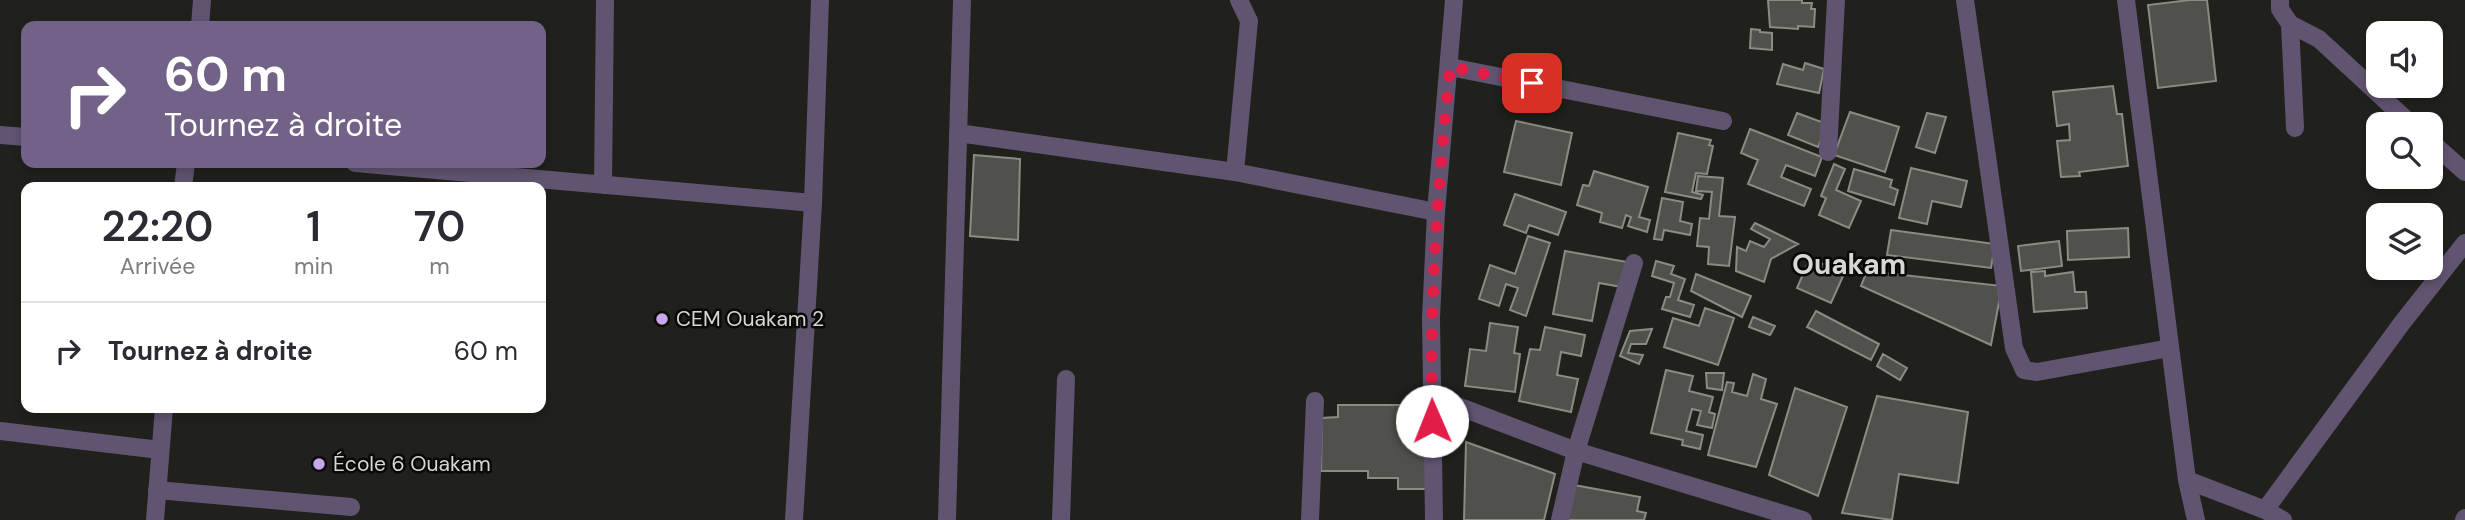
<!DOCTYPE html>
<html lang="fr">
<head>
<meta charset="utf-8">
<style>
  :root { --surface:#fff; --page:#f7f7f7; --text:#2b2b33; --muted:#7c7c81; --line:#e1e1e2 }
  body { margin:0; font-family:"DM Sans",sans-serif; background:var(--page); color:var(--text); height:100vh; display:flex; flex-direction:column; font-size:26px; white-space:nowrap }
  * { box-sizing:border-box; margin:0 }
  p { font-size:23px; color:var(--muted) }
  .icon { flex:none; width:38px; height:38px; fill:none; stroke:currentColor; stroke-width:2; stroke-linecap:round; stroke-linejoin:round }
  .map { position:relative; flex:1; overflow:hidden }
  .drawer { position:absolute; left:21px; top:182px; width:525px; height:231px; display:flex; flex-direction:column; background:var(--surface); border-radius:14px; box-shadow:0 4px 10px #0003 }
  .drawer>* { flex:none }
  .top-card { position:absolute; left:21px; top:21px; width:525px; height:147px; border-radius:14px; box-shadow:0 4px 10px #0003; background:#726288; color:#fff; overflow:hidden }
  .tools { position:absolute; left:2366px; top:21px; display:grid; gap:14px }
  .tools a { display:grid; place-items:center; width:77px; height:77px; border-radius:14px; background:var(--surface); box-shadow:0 4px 10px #0003; font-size:35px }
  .pin { position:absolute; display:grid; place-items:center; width:60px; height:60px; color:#fff; margin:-30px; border-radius:14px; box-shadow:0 4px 10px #0006 }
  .me { position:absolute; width:77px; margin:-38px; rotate:359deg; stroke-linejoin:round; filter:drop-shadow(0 0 5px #0008) }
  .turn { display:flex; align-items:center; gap:24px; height:147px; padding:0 28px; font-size:32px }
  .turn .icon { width:91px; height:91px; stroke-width:2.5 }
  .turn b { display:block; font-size:49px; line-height:60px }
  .eta { display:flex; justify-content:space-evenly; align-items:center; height:119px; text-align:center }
  .eta b { font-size:42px; font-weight:600; line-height:49px }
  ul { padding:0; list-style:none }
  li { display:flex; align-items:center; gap:21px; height:98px; padding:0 28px; border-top:2px solid var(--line) }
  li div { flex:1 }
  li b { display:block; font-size:26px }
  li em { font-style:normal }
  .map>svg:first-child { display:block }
  .building { fill:#50504c; stroke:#8b8b86; stroke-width:2 }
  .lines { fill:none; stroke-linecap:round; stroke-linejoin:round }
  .minor { stroke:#615471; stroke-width:18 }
  .route { stroke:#e11d48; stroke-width:12; stroke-dasharray:0 21.6 }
  .poi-dot { fill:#c8a6ef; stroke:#090a08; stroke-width:2.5 }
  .labels { text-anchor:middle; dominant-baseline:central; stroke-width:5; stroke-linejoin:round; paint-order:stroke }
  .poi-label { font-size:21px; fill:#d7d7d4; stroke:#090a08; text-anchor:start }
  .district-label { font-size:28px; font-weight:bold; fill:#d7d7d4; stroke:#090a08 }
</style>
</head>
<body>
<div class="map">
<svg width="2465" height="520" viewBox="0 0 2465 520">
  <rect width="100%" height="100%" fill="#20201c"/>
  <path class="building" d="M1768,0H1802V3H1812L1811,9H1815L1814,27L1798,26V29L1770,27Z
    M2190,0H2207L2216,81L2158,88L2148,5Z
    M1751,29L1760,30V32L1772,33V50L1750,48Z
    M1805,63L1824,69L1819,93L1777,84L1783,64L1803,70Z
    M2113,86L2117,114H2122L2128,166L2079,172L2080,176L2061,177L2057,141L2070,140L2069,124L2057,126L2053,92Z
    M1850,112L1899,127L1885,172L1834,155Z
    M1797,113L1827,124L1818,147L1788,135Z
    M1927,113L1946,117L1935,153L1916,147Z
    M1516,121L1572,133L1561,185L1504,172Z
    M1750,129L1822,157L1815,176L1786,165L1781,177L1811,189L1804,206L1748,184L1758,160L1741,153Z
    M1678,133L1711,140L1709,145L1713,146L1707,174L1696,173L1692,192L1703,195L1701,199L1665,192Z
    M974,155L1020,159L1018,240L970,236Z
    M1834,164L1845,169L1836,190L1861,201L1849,228L1819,215L1826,198L1821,196Z
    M1911,168L1967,181L1961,207L1932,201L1927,224L1899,218Z
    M1854,169L1892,180L1890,187L1898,190L1894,205L1848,191Z
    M1594,171L1648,187L1639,217L1650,220L1647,232L1628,226L1631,217L1626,215L1622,228L1600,222L1602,213L1577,205L1583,185L1589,186Z
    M1698,176L1723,178L1719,216L1735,217L1729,266L1708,264L1709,247L1697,246L1700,218L1709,219L1712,192L1696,191Z
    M1515,194L1566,212L1558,235L1529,225L1526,233L1504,225Z
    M1662,198L1683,202L1680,221L1692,224L1690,235L1664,230L1662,240L1654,239Z
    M1755,223L1798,244L1771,259L1764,282L1736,271L1737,247L1746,251L1750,241L1764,247L1770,239L1751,229Z
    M2128,228L2129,257L2068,260L2067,231Z
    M1891,230L1995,244L1991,268L1887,255Z
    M1528,236L1550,243L1526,316L1510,310L1518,288L1506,284L1499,306L1479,299L1490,265L1515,274Z
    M2059,241L2062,266L2021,271L2018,246Z
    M1565,251L1627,262L1622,287L1599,283L1592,321L1553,314Z
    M1810,258L1844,274L1831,303L1797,288Z
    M1656,261L1674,266L1671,274L1685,279L1678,300L1694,305L1690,317L1662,309L1666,297H1670L1674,283L1652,276Z
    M1867,271L2002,286L1991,345L1861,286Z
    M2045,271V276L2073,272L2075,292H2086L2087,308L2034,312L2031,272Z
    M1696,274L1751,296L1742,317L1691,291Z
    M1705,308L1734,318L1718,365L1664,347L1673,318L1699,326Z
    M1816,311L1879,344L1871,360L1807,327Z
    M1753,317L1775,326L1770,335L1749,327Z
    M1490,323L1518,327L1514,353L1520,354L1515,392L1465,386L1470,349L1486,351Z
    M1545,327L1585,335L1581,356L1561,352L1557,375L1578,379L1571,412L1519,401L1530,349L1540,350Z
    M1652,329L1646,344H1631L1628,353L1643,355L1639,364L1620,356L1630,331Z
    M1883,354L1907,368L1900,380L1877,366Z
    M1666,370L1693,376L1689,391L1713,397L1709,412L1715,414L1712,428L1697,425L1701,411L1692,409L1686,431L1703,435L1700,449L1682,445L1683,440L1651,433Z
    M1706,373H1724L1722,390L1707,388Z
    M1753,374L1766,379L1761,399L1777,404L1756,467L1708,455L1727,382L1734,383L1732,392L1747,396Z
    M1795,388L1847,407L1818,496L1769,475Z
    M1877,396L1968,412L1958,483L1899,474L1892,520L1842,513Z
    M1338,405H1420V454H1426V489H1398V478H1368V471H1321L1322,418L1338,417Z
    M1466,442L1555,474L1544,520H1464Z
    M1574,485L1640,497L1637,511L1646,513L1644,520H1567Z"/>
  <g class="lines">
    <path class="minor" d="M1965,0L2014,348L2024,370L2037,372L2170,348
      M2126,0L2187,480L2196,520
      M2280,0V9L2290,24L2319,39L2411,124
      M2290,24L2295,128
      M200,26L202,0
      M1450,67L1723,121
      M958,133L1235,172L1436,212
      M0,135L26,137
      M2431,142L2465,172
      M1828,152L1836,0
      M355,163L813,203
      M1235,172L1249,21L1239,0
      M603,185L605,0
      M183,187L186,163
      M1431,396L1576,451L1803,520
      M0,431L160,450
      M2187,480L2265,510L2283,520
      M157,490L351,507
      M2265,510L2402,323L2465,243
      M155,520L164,408
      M794,520L813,203L820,0
      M947,520L962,0
      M1061,520L1066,379
      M1310,520L1315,401
      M1434,520L1431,318L1436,212L1454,0
      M1560,520L1576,451L1634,263
      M2464,520L2465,518"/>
  </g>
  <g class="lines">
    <path class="route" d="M1432,421C1429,302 1438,185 1450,67L1532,83"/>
  </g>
  <g class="poi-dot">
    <circle cx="662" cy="319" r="7"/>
    <circle cx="319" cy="464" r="7"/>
  </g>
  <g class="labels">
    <g class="poi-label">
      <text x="676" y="319">CEM Ouakam 2</text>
      <text x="333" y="464">École 6 Ouakam</text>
    </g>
    <g class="district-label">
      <text x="1849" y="264">Ouakam</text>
    </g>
  </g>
</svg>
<div class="tools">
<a><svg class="icon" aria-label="sound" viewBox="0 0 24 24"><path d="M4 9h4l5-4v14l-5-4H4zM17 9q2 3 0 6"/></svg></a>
<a><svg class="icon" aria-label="search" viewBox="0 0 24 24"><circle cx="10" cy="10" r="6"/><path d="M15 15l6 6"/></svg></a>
<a><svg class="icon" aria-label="layers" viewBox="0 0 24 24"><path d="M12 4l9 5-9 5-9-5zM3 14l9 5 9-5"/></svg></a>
</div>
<div class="pin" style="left:1532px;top:83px;background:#d93025"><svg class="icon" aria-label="arrive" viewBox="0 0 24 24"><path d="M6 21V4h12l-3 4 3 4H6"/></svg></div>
<svg class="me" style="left:1432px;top:421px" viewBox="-20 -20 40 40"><circle r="19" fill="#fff"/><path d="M0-13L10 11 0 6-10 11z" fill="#e11d48"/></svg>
<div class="top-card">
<div class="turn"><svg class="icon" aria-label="right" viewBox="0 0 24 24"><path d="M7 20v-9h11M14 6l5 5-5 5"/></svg><div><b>60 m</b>Tournez à droite</div></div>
</div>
<section class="drawer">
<div class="eta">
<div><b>22:20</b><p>Arrivée</p></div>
<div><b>1</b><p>min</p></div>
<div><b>70</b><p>m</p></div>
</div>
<ul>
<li><svg class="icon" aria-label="right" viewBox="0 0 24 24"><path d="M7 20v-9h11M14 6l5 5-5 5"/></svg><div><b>Tournez à droite</b></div><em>60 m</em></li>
</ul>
</section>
</div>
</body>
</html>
